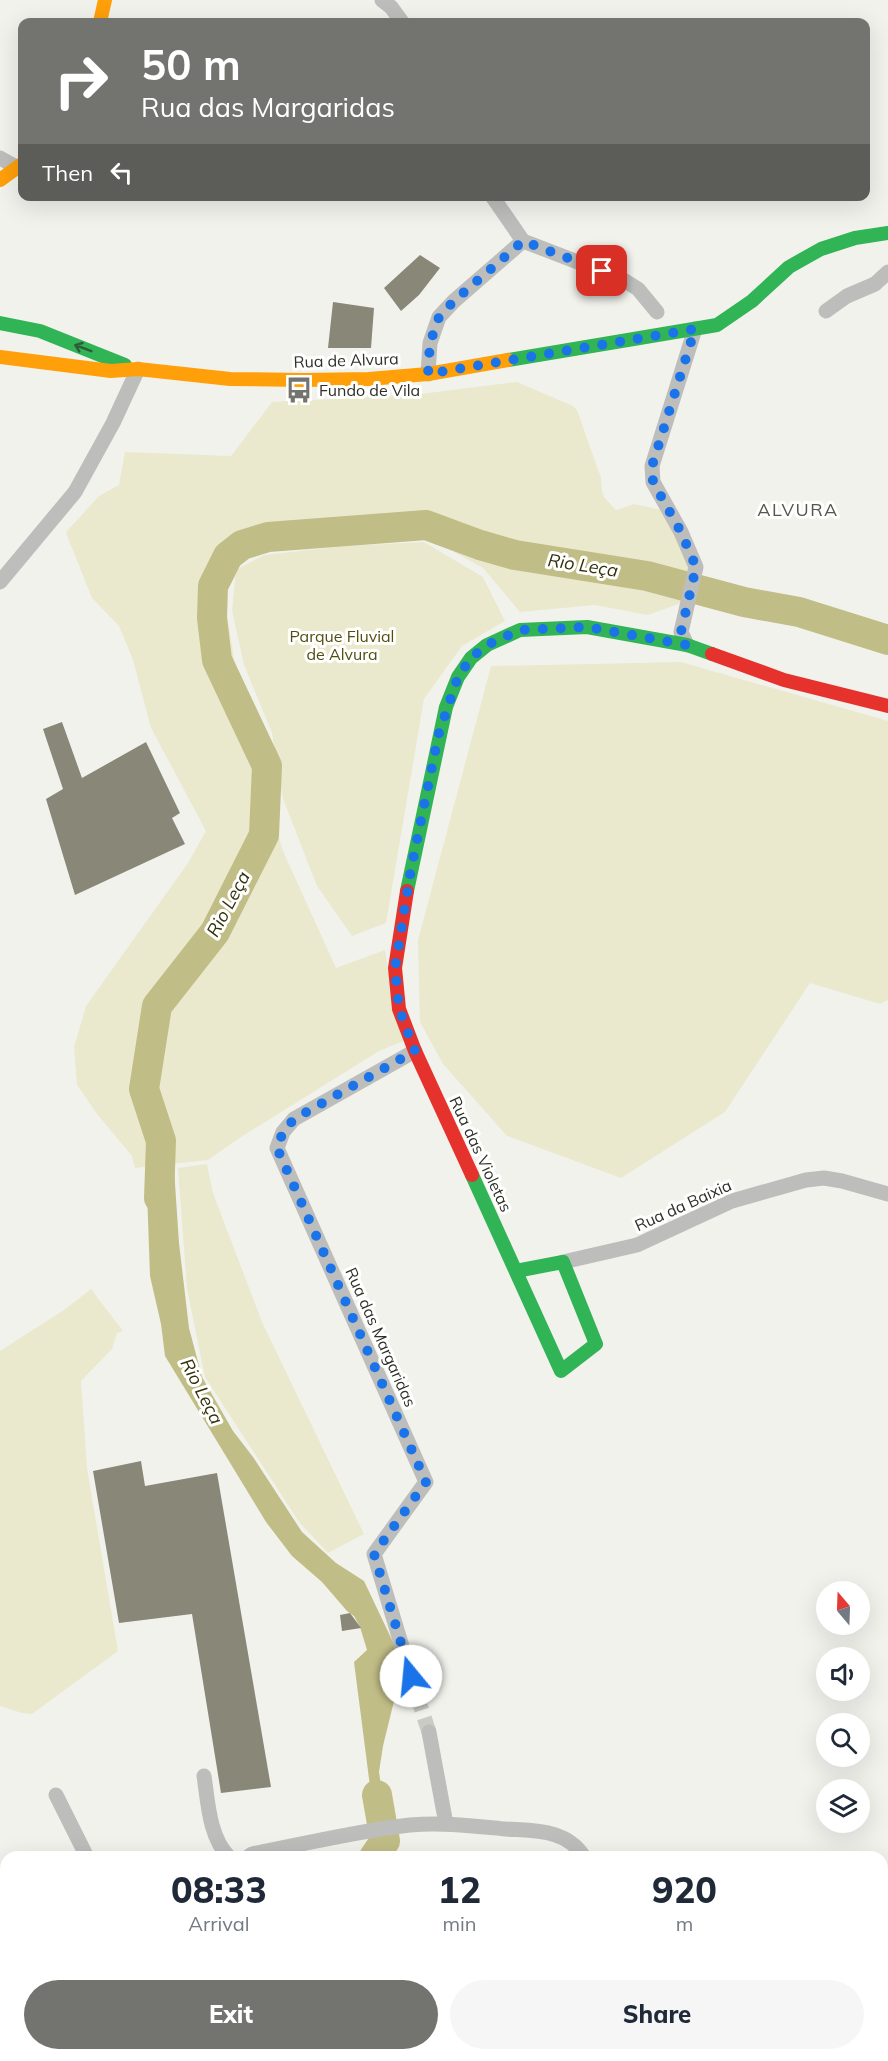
<!DOCTYPE html>
<html lang="en">
<head>
<meta charset="utf-8">
<style>
  :root { --surface:#fff; --page:#f6f6f7; --text:#1f2937; --muted:#747a83; --accent:#73736f }
  body { margin:0; font-family:Mulish,sans-serif; background:var(--page); color:var(--text); height:100vh; display:flex; flex-direction:column; font-size:22px; white-space:nowrap }
  * { box-sizing:border-box; margin:0 }
  p { font-size:20px; color:var(--muted) }
  .icon { flex:none; width:33px; height:33px; fill:none; stroke:currentColor; stroke-width:2; stroke-linecap:round; stroke-linejoin:round }
  .map { position:relative; flex:1; overflow:hidden }
  .sheet { position:absolute; left:0px; top:1851px; width:888px; height:210px; display:flex; flex-direction:column; background:var(--surface); border-radius:18px 18px 0 0; box-shadow:0 6px 24px #0002 }
  .sheet>* { flex:none }
  .hud { position:absolute; left:18px; top:18px; width:852px; height:183px; border-radius:12px; box-shadow:0 6px 24px #0002; background:#73736f; color:#fff; overflow:hidden }
  .needle { width:39px; rotate:341deg }
  .fabs { position:absolute; left:816px; top:1581px; display:grid; gap:12px }
  .fabs a { display:grid; place-items:center; width:54px; height:54px; border-radius:50%; background:var(--surface); box-shadow:0 6px 24px #0002; font-size:30px }
  .pin { position:absolute; display:grid; place-items:center; width:51px; height:51px; color:#fff; margin:-26px; border-radius:12px; box-shadow:0 3px 9px #0006 }
  .me { position:absolute; width:66px; margin:-33px; rotate:343deg; stroke-linejoin:round; filter:drop-shadow(0 0 4px #0008) }
  .turn { display:flex; align-items:center; gap:21px; height:126px; padding:0 24px; font-size:27px }
  .turn .icon { width:78px; height:78px; stroke-width:2.5 }
  .turn b { display:block; font-size:42px; line-height:51px }
  .then { display:flex; align-items:center; height:57px; padding:0 24px; background:#0003; gap:12px; font-size:22px }
  .eta { display:flex; justify-content:space-evenly; align-items:center; height:102px; text-align:center }
  .eta b { font-size:36px; font-weight:800; line-height:42px }
  .action { display:flex; gap:12px; margin-top:auto; padding:12px 24px }
  .action a { flex:1; height:69px; border-radius:36px; background:var(--accent); color:#fff; font-size:24px; font-weight:800; line-height:69px; text-align:center }
  .action a+a { background:var(--page); color:var(--text) }
  .map>svg:first-child { display:block }
  .green { fill:#eae9ce }
  .water { fill:#c1bd86 }
  .lines { fill:none; stroke-linecap:round; stroke-linejoin:round }
  .river { stroke:#c1bd86; stroke-width:30 }
  .building { fill:#888778 }
  .street-tunnel { stroke:#cbcbc6; stroke-width:15; stroke-dasharray:15 8; stroke-linecap:butt }
  .street { stroke:#bdbdbb; stroke-width:15 }
  .fast { stroke:#30b455; stroke-width:14 }
  .slow { stroke:#ff9f0a; stroke-width:14 }
  .jam { stroke:#e5322d; stroke-width:14 }
  .oneway { stroke:#2f5d3a }
  .route { stroke:#1a73e8; stroke-width:10; stroke-dasharray:0 18 }
  .labels { text-anchor:middle; dominant-baseline:central; stroke-width:6; stroke-linejoin:round; paint-order:stroke }
  .street-label { font-size:16px; fill:#2e2e2b; stroke:#fffffe }
  .poi-label { font-size:16px; fill:#2e2e2b; stroke:#fffffe; text-anchor:start }
  .park-label { font-size:16px; fill:#524e13; stroke:#fffffe }
  .neighbourhood-label { font-size:18px; letter-spacing:1.5px; fill:#57574f; stroke:#fffffe }
  .water-label { font-size:18px; font-style:italic; fill:#32300d; stroke:#fffffe }
</style>
</head>
<body>
<div class="map">
<svg width="888" height="2061" viewBox="0 0 888 2061">
  <rect width="100%" height="100%" fill="#f2f2ed"/>
  <path class="green" d="M517,382L573,406L577,410L601,478L602,491L604,497L616,510L634,504L666,511L692,567L681,603L648,615L595,605L520,612L483,568L425,536L272,546L238,559L223,589L235,664L273,773L274,821L283,851L336,968L385,950L395,1008L406,1040L379,1051L241,1137L208,1160L135,1168L132,1156L97,1114L77,1085L74,1047L86,1006L188,863L206,831L151,728L133,660L119,626L92,598L66,533L67,531L99,496L119,485L125,452L231,456L272,402L412,395Z
    M424,542L483,577L505,621L462,646L424,699L386,923L352,936L317,886L283,799L272,733L244,665L232,611L236,570L264,555L346,546Z
    M681,662L888,721V1000L880,1004L810,983L725,1112L621,1178L507,1136L443,1064L420,1022L418,940L491,666Z
    M207,1164L213,1193L262,1322L364,1534L328,1553L299,1522L205,1377L187,1289L178,1168Z
    M91,1289L123,1331L117,1333L112,1349L81,1381L87,1468L118,1651L32,1714L22,1713L0,1706V1351L64,1310Z"/>
  <path class="water" d="M149,1151L174,1169L179,1243L189,1328L202,1377L233,1431L253,1457L302,1532L336,1563L364,1581L393,1642L405,1681L395,1697L383,1746L379,1772L385,1815L391,1823L375,1825L354,1662L367,1650L360,1627L354,1616L347,1611L322,1582L292,1556L266,1522L165,1356L161,1324L150,1276L147,1191Z"/>
  <g class="lines">
    <path class="river" d="M159,1198L161,1141L144,1089L157,1006L215,932L264,835L267,766L217,660L212,618L213,586L228,556L242,545L268,537L426,525L480,545L515,555L647,576L744,602L799,612L888,640
      M374,1857L385,1841L377,1795
      M259,2061L262,2055"/>
  </g>
  <path class="building" d="M420,255L440,268L419,295L401,311L384,288Z
    M333,302L374,308L371,348H328Z
    M62,722L82,778L146,742L180,813L172,818L185,844L75,895L46,799L63,789L43,729Z
    M141,1461L145,1486L217,1473L271,1787L221,1793L192,1614L119,1623L93,1471Z
    M350,1613L361,1628L342,1631L340,1615Z"/>
  <g class="lines">
    <path class="street-tunnel" d="M417,1696L429,1732"/>
    <path class="street" d="M382,0L391,7L402,22
      M0,158L18,168
      M492,196L523,241L622,279L638,289L657,312
      M826,311L847,296L875,284L888,272
      M428,374L430,343L439,317L454,301L523,241
      M0,582L75,492L113,423L138,369
      M687,645L681,632L696,567L681,532L653,482L652,466L695,329
      M415,1051L294,1119L283,1132L277,1148L426,1482L374,1554L417,1696
      M563,1262L637,1245L732,1201L806,1180L824,1178L842,1181L888,1194
      M429,1732L446,1824
      M204,1776C208,1802 209,1837 229,1857
      M56,1795L87,1857
      M248,1857L252,1854C304,1844 357,1831 410,1825C442,1822 474,1826 506,1829C535,1831 567,1829 584,1857
      M49,2061L65,2055
      M488,2061L491,2055"/>
    <path class="fast" d="M0,323L40,331L125,365
      M508,360L717,325L752,301L789,267L821,249L855,238L888,233
      M407,891L446,707L458,677L471,658L487,645L520,630L587,627L687,645L712,654
      M472,1175L561,1371L596,1344L563,1262L516,1271"/>
    <path class="slow" d="M100,22L105,0
      M0,180L22,164
      M0,357L111,371L138,369L230,379L304,380L369,379L428,374L508,360"/>
    <path class="jam" d="M712,654L784,680L888,706
      M407,891L395,968L399,1009L415,1051L472,1175"/>
  </g>
  <defs><path id="oneway-shaft" d="M-6 0H5M1.5-3L5.5 0L1.5 3" fill="none" stroke-width="1.6" stroke-linecap="round" stroke-linejoin="round" transform="scale(1.5)"/></defs>
  <use class="oneway" href="#oneway-shaft" transform="translate(83 348) rotate(-159)"/>
  <g class="lines">
    <path class="route" d="M411,1676L374,1554L426,1482L277,1148L283,1132L294,1119L415,1051L399,1009L395,968L411,869L439,733L458,677L471,658L487,645L520,630L587,627L687,645L681,632L696,567L681,532L653,482L652,466L695,329L428,374L430,343L439,317L454,301L523,241L602,271"/>
  </g>
  <defs>
    <g id="bus-bare" transform="scale(2.07)"><path d="M-5-6H5V4H4V6H2V4H-2V6H-4V4H-5ZM-3.5-4V0h7V-4ZM-3.5 1.2v1.5H-2V1.2ZM2 1.2v1.5H3.5V1.2Z" fill="#73736f" stroke="#fffffe" stroke-width="2.5" paint-order="stroke"/></g>
  </defs>
  <g fill-rule="evenodd">
    <use href="#bus-bare" x="299" y="390"/>
  </g>
  <g class="labels">
    <g class="street-label">
      <text transform="translate(346 360) rotate(-2)">Rua de Alvura</text>
      <text transform="translate(481 1154) rotate(65)">Rua das Violetas</text>
      <text transform="translate(683 1205) rotate(-24)">Rua da Baixia</text>
      <text transform="translate(381 1337) rotate(66)">Rua das Margaridas</text>
    </g>
    <g class="poi-label">
      <text x="319" y="390">Fundo de Vila</text>
    </g>
    <g class="park-label">
      <text x="342" y="636">Parque Fluvial<tspan x="342" dy="18">de Alvura</tspan></text>
    </g>
    <g class="neighbourhood-label">
      <text x="798" y="509">ALVURA</text>
    </g>
    <g class="water-label">
      <text transform="translate(583 565) rotate(9)">Rio Leça</text>
      <text transform="translate(228 904) rotate(-62)">Rio Leça</text>
      <text transform="translate(202 1391) rotate(63)">Rio Leça</text>
    </g>
  </g>
</svg>
<div class="fabs">
<a><svg class="needle" viewBox="-14 -14 28 28"><path d="M0-13l5 13h-10z" fill="#e53935"/><path d="M0 13l5-13h-10z" fill="#747a83"/></svg></a>
<a><svg class="icon" aria-label="sound" viewBox="0 0 24 24"><path d="M4 9h4l5-4v14l-5-4H4zM17 9q2 3 0 6"/></svg></a>
<a><svg class="icon" aria-label="search" viewBox="0 0 24 24"><circle cx="10" cy="10" r="6"/><path d="M15 15l6 6"/></svg></a>
<a><svg class="icon" aria-label="layers" viewBox="0 0 24 24"><path d="M12 4l9 5-9 5-9-5zM3 14l9 5 9-5"/></svg></a>
</div>
<div class="pin" style="left:602px;top:271px;background:#d93025"><svg class="icon" aria-label="arrive" viewBox="0 0 24 24"><path d="M6 21V4h12l-3 4 3 4H6"/></svg></div>
<svg class="me" style="left:411px;top:1676px" viewBox="-20 -20 40 40"><circle r="19" fill="#fff"/><path d="M0-13L10 11 0 6-10 11z" fill="#1a73e8"/></svg>
<div class="hud">
<div class="turn"><svg class="icon" aria-label="right" viewBox="0 0 24 24"><path d="M7 20v-9h11M14 6l5 5-5 5"/></svg><div><b>50 m</b>Rua das Margaridas</div></div>
<div class="then">Then<svg class="icon" aria-label="left" viewBox="0 0 24 24"><path d="M17 20v-9H6M10 6l-5 5 5 5"/></svg></div>
</div>
<section class="sheet">
<div class="eta">
<div><b>08:33</b><p>Arrival</p></div>
<div><b>12</b><p>min</p></div>
<div><b>920</b><p>m</p></div>
</div>
<div class="action"><a>Exit</a><a>Share</a></div>
</section>
</div>
</body>
</html>
